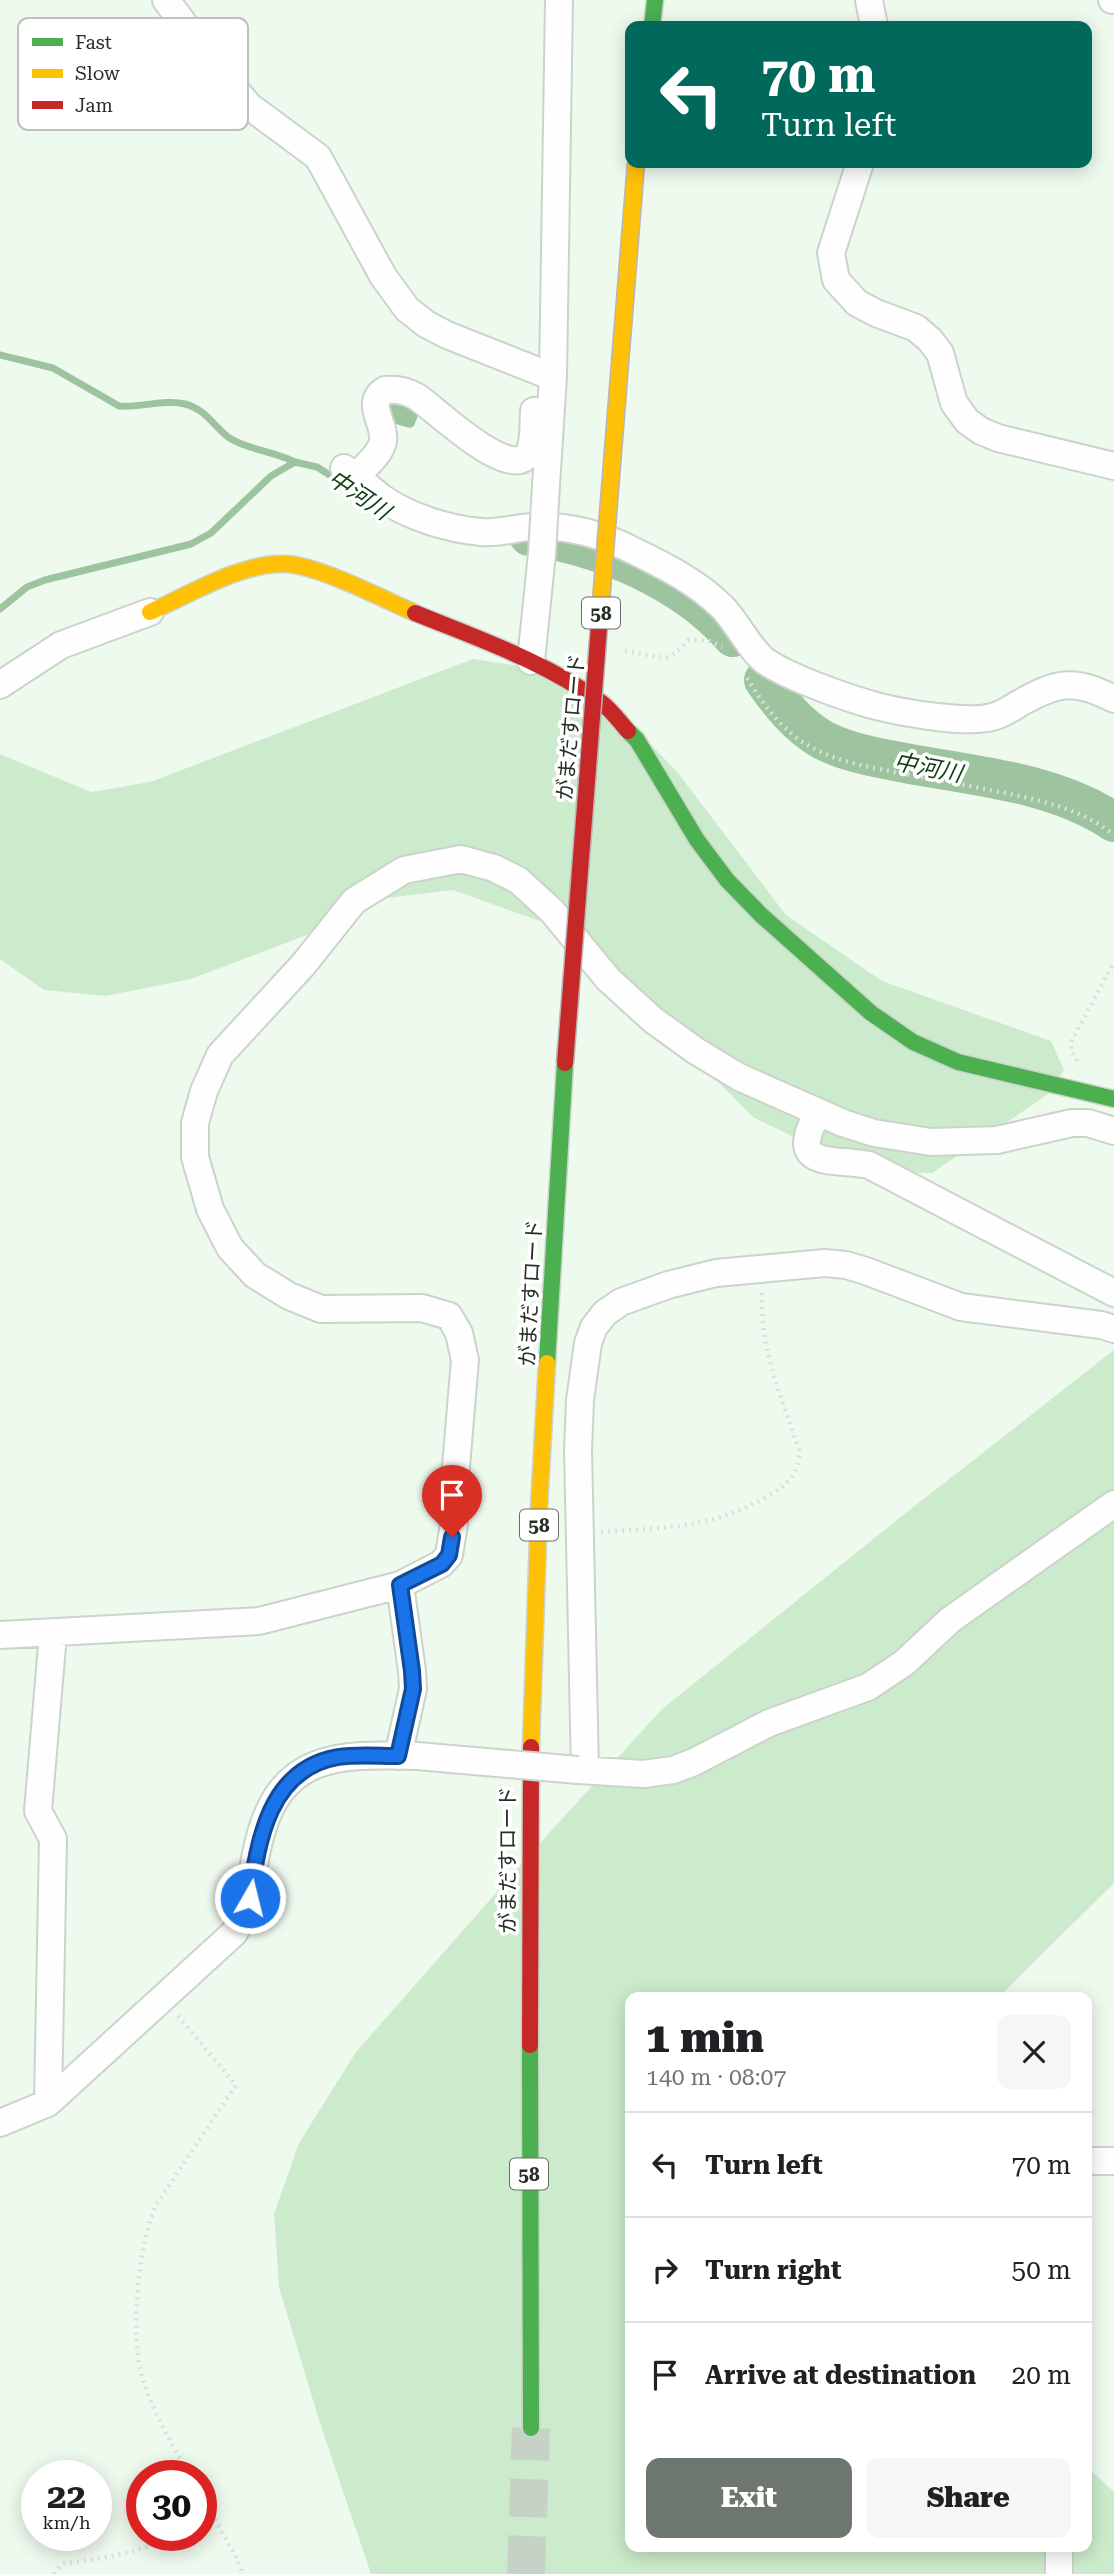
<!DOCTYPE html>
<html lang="en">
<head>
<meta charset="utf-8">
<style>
  :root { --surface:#fff; --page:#f6f6f6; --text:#202124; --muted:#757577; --line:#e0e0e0; --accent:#6d776d }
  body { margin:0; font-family:"Roboto Serif","Noto Sans JP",serif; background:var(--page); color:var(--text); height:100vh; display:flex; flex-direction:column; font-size:26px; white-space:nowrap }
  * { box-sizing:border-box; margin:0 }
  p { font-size:23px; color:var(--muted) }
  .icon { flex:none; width:38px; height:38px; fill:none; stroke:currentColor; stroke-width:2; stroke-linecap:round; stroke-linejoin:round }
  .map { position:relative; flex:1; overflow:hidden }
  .details { position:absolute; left:625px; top:1992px; width:467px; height:560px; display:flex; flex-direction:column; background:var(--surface); border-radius:14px; box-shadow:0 4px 18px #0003 }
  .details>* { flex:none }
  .top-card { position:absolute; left:625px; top:21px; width:467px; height:147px; border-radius:14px; box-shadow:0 4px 18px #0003; background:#00695c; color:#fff; overflow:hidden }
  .speed { position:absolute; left:21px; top:2460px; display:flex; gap:14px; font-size:35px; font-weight:700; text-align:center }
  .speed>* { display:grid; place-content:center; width:91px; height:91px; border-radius:50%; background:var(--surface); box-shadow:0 4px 18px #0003; line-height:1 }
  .speed small { font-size:18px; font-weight:400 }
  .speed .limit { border:10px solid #d22; background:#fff; color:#111 }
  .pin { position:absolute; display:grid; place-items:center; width:60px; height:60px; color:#fff; margin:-72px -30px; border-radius:50% 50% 50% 0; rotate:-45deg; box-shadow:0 0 7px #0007 }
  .pin .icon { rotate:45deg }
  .me { position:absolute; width:77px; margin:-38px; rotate:8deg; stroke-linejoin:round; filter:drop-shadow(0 0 5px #0008) }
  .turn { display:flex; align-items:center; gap:24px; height:147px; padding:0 21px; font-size:32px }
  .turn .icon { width:91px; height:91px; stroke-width:2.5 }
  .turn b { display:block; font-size:49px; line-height:60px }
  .round { display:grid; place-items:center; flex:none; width:74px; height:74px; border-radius:14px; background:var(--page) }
  .summary { display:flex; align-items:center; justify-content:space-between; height:119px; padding:0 21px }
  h1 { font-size:42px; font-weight:800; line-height:52px }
  .primary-button { display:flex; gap:14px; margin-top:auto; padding:14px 21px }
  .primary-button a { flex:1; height:80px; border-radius:14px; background:var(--accent); color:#fff; font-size:28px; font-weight:800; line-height:80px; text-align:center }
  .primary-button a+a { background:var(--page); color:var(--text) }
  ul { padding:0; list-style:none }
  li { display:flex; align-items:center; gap:21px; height:105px; padding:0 21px; border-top:2px solid var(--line) }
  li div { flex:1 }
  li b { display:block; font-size:26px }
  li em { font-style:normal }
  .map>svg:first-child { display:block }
  .green { fill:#ccebcc }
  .water { fill:#9ec39f }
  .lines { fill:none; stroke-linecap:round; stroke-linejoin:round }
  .stream { stroke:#9ec39f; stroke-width:7 }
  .river { stroke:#9ec39f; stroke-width:40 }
  .highway-tunnel { stroke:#c7d2c7; stroke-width:38; stroke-dasharray:38 19; stroke-linecap:butt }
  .street-casing { stroke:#cad4ca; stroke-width:30 }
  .fast-casing { stroke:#cad4ca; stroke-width:19 }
  .slow-casing { stroke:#cad4ca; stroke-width:19 }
  .jam-casing { stroke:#cad4ca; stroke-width:19 }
  .path { stroke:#dbdfdb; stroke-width:4.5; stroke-dasharray:2 5; stroke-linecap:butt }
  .street { stroke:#fdfefd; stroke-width:26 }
  .fast { stroke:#4caf50; stroke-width:16 }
  .slow { stroke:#ffc107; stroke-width:16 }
  .jam { stroke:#c62828; stroke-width:16 }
  .street-bridge-casing { stroke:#cad4ca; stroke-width:30; stroke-linecap:butt }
  .slow-bridge-casing { stroke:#b9b5b8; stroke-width:19; stroke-linecap:butt }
  .jam-bridge-casing { stroke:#b9b5b8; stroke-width:19; stroke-linecap:butt }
  .street-bridge { stroke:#fdfefd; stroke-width:26 }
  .slow-bridge { stroke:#ffc107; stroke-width:16 }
  .jam-bridge { stroke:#c62828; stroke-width:16 }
  .route-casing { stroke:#114b97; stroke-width:18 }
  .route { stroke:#1a73e8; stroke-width:12 }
  .labels { text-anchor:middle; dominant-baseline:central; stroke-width:7; stroke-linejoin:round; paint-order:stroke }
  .shield { fill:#fff; stroke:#686e68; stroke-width:2 }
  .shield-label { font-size:19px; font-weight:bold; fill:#273027 }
  .street-label { font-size:21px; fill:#273027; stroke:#fff }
  .water-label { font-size:23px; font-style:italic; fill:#0f4215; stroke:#fff }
  .key { fill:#fff; stroke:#bec1be; stroke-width:2 }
  .key-label { font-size:19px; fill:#273027 }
</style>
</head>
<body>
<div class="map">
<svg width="1114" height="2574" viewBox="0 0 1114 2574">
  <rect width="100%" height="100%" fill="#effaef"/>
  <path class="green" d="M473,659L548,670L609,700L678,773L786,915L882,981L1051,1041L1064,1070L1047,1095L932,1173L885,1172L814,1147L753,1117L654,1018L545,923L453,890L387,898L320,930L191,979L106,996L44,990L0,959V754L91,792L150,782Z
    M1114,1350V1883L999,1997H630V2546H1087V2467L1114,2492V2574H371L319,2420L279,2287L274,2214L299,2143L356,2052L531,1853L662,1709L907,1512Z"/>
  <path class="water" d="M400,400L419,413L414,426L410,428L392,423L387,402Z"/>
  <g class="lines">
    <path class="stream" d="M0,355L53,368L119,406C141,408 163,399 185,404C205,409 213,425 228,437C245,449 276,452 295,462
      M0,609L27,587L45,580L191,544L211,533L271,476L295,462L317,467L352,489"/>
    <path class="river" d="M529,536C602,546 684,581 733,637
      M764,680C780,703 798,726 823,740C850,754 881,758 910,764C978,776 1055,783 1114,822"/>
    <path class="highway-tunnel" d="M526,2574L531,2428"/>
    <g class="street-casing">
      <path id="street" d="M166,0L219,71L249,106L318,157L383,276L407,309L426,324L447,335L553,377
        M869,0L874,26
        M1112,0H1114
        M860,163L831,253L836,280L857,303L876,313L916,328L930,340L940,353L954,403L967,421L981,431L998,438L1114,466
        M344,468C358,477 369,488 382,498C409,517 448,529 481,532C499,534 517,527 534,527C571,525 603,535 636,552C665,566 698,583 721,606C737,621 751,653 768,663C793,679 847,698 876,706C904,713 966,724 992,717C1002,715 1012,708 1020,703C1059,681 1075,679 1114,699
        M357,476C365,466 381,454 383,441C386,424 364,403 385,390C396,389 407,391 417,397C433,407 509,482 528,454C535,443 533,423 534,411
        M546,485L553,377L559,0
        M531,661L542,553
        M0,685L61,645L150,612
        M819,1112C783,1170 835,1158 869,1165L1114,1293
        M0,1635L259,1621L400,1585L441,1564L449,1555L454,1524V1490L465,1360L459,1333L449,1316L422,1308L321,1309L289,1296L255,1275L230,1248L210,1209L195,1157V1123L204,1091L220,1055L303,965L354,901L404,870L461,859L494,868L518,880L552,911L608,979L653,1020L696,1051L739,1077L843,1123L874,1133L931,1142L997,1140L1072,1123H1088L1114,1131
        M398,1756L413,1689L412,1671L400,1585
        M578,1770L644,1774L673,1770L694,1762L769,1723L868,1687L904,1663L950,1620L1114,1504
        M585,1770L578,1450L580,1400L588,1343L594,1327L605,1313L621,1302L668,1285L716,1273L825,1263L846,1265L866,1271L961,1307L1101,1325L1114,1329
        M48,2103L53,1839L38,1811L53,1634
        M0,2123L48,2103L234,1933C254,1899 249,1881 258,1845C279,1752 338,1754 417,1756
        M1087,2161H1114
        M1059,2574V2546"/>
    </g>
    <g class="fast-casing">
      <path id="fast" d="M652,26L655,0
        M628,731L637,740L697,840L727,880L761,915L871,1013L913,1042L958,1062L1114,1099
        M547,1363L565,1063
        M530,2045L531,2428"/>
    </g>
    <g class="slow-casing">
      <path id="slow" d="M150,612C189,595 242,562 285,564C318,565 383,599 415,613
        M531,1747L539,1508L547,1363"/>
    </g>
    <g class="jam-casing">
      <path id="jam" d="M415,613C479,639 546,662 602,703C612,711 620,722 628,731
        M530,2045L531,1747"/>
    </g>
    <path class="path" d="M625,651L665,658L676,653L688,640H707L722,647
      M747,678C761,701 776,722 798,739C832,763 871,767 910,775C945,781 980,788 1015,795C1051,803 1086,812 1114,835
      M1077,1061L1071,1050V1042L1114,962
      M601,1532C661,1528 715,1528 768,1496C787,1485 800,1473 799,1450C781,1395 760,1351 762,1292
      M178,2016L236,2085L156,2205C138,2245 129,2338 143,2380C154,2414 172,2445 190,2476
      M201,2495L235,2555L243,2574
      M201,2519L212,2513
      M54,2574L62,2564C100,2558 137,2555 171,2536"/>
    <use href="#street" class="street"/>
    <use href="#fast" class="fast"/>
    <use href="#slow" class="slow"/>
    <use href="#jam" class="jam"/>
    <g class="street-bridge-casing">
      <path id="street-bridge" d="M542,553L546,485
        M417,1756L578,1770"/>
    </g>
    <g class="slow-bridge-casing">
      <path id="slow-bridge" d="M599,627L636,163"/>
    </g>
    <g class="jam-bridge-casing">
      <path id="jam-bridge" d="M565,1063L599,627"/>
    </g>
    <use href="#street-bridge" class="street-bridge"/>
    <use href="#slow-bridge" class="slow-bridge"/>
    <use href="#jam-bridge" class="jam-bridge"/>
  </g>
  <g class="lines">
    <g class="route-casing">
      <path id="route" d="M250,1898C258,1840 269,1769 338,1757C357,1754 379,1756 398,1756L413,1689L412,1671L400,1585L442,1564L449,1555L452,1537"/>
    </g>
    <use href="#route" class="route"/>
  </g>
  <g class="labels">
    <g class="shield">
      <rect x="582" y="597.5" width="38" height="31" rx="5"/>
      <rect x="520" y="1509.5" width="38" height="31" rx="5"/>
      <rect x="510" y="2158.5" width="38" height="31" rx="5"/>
    </g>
    <g class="shield-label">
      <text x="601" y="613">58</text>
      <text x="539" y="1525">58</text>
      <text x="529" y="2174">58</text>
    </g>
    <g class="street-label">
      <text transform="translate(571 727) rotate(-85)">がまだすロード</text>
      <text transform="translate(531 1293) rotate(-87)">がまだすロード</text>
      <text transform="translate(508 1860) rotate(-90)">がまだすロード</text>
    </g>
    <g class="water-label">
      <text transform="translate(359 495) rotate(34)">中河川</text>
      <text transform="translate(928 768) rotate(11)">中河川</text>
    </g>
  </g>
  <rect x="18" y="18" width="230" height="112" rx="10" class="key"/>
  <rect x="32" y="38" width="31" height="8" fill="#4caf50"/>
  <rect x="32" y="69" width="31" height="9" fill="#ffc107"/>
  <rect x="32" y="101" width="31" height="8" fill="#c62828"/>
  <g class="key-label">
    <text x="75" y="49">Fast</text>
    <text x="75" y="80">Slow</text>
    <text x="75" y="112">Jam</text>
  </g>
</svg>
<div class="speed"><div>22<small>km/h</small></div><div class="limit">30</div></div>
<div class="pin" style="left:452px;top:1537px;background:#d93025"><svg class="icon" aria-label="arrive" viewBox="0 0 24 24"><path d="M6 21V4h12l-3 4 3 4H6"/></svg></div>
<svg class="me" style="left:250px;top:1898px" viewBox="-20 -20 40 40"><circle r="17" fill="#1a73e8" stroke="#fff" stroke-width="3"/><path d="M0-11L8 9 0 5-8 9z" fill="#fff"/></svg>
<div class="top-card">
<div class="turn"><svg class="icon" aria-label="left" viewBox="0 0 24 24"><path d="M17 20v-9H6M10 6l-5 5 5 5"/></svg><div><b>70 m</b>Turn left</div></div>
</div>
<section class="details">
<div class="summary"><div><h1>1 min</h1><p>140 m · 08:07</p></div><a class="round"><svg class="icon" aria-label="close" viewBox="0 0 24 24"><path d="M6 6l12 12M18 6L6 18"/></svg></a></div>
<ul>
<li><svg class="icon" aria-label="left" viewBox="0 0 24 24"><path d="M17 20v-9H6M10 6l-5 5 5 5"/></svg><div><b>Turn left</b></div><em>70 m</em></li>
<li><svg class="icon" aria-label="right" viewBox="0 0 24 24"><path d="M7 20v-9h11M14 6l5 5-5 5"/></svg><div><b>Turn right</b></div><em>50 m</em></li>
<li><svg class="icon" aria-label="arrive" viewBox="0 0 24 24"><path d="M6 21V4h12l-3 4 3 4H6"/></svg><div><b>Arrive at destination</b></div><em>20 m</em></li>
</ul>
<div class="primary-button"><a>Exit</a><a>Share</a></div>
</section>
</div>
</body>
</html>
